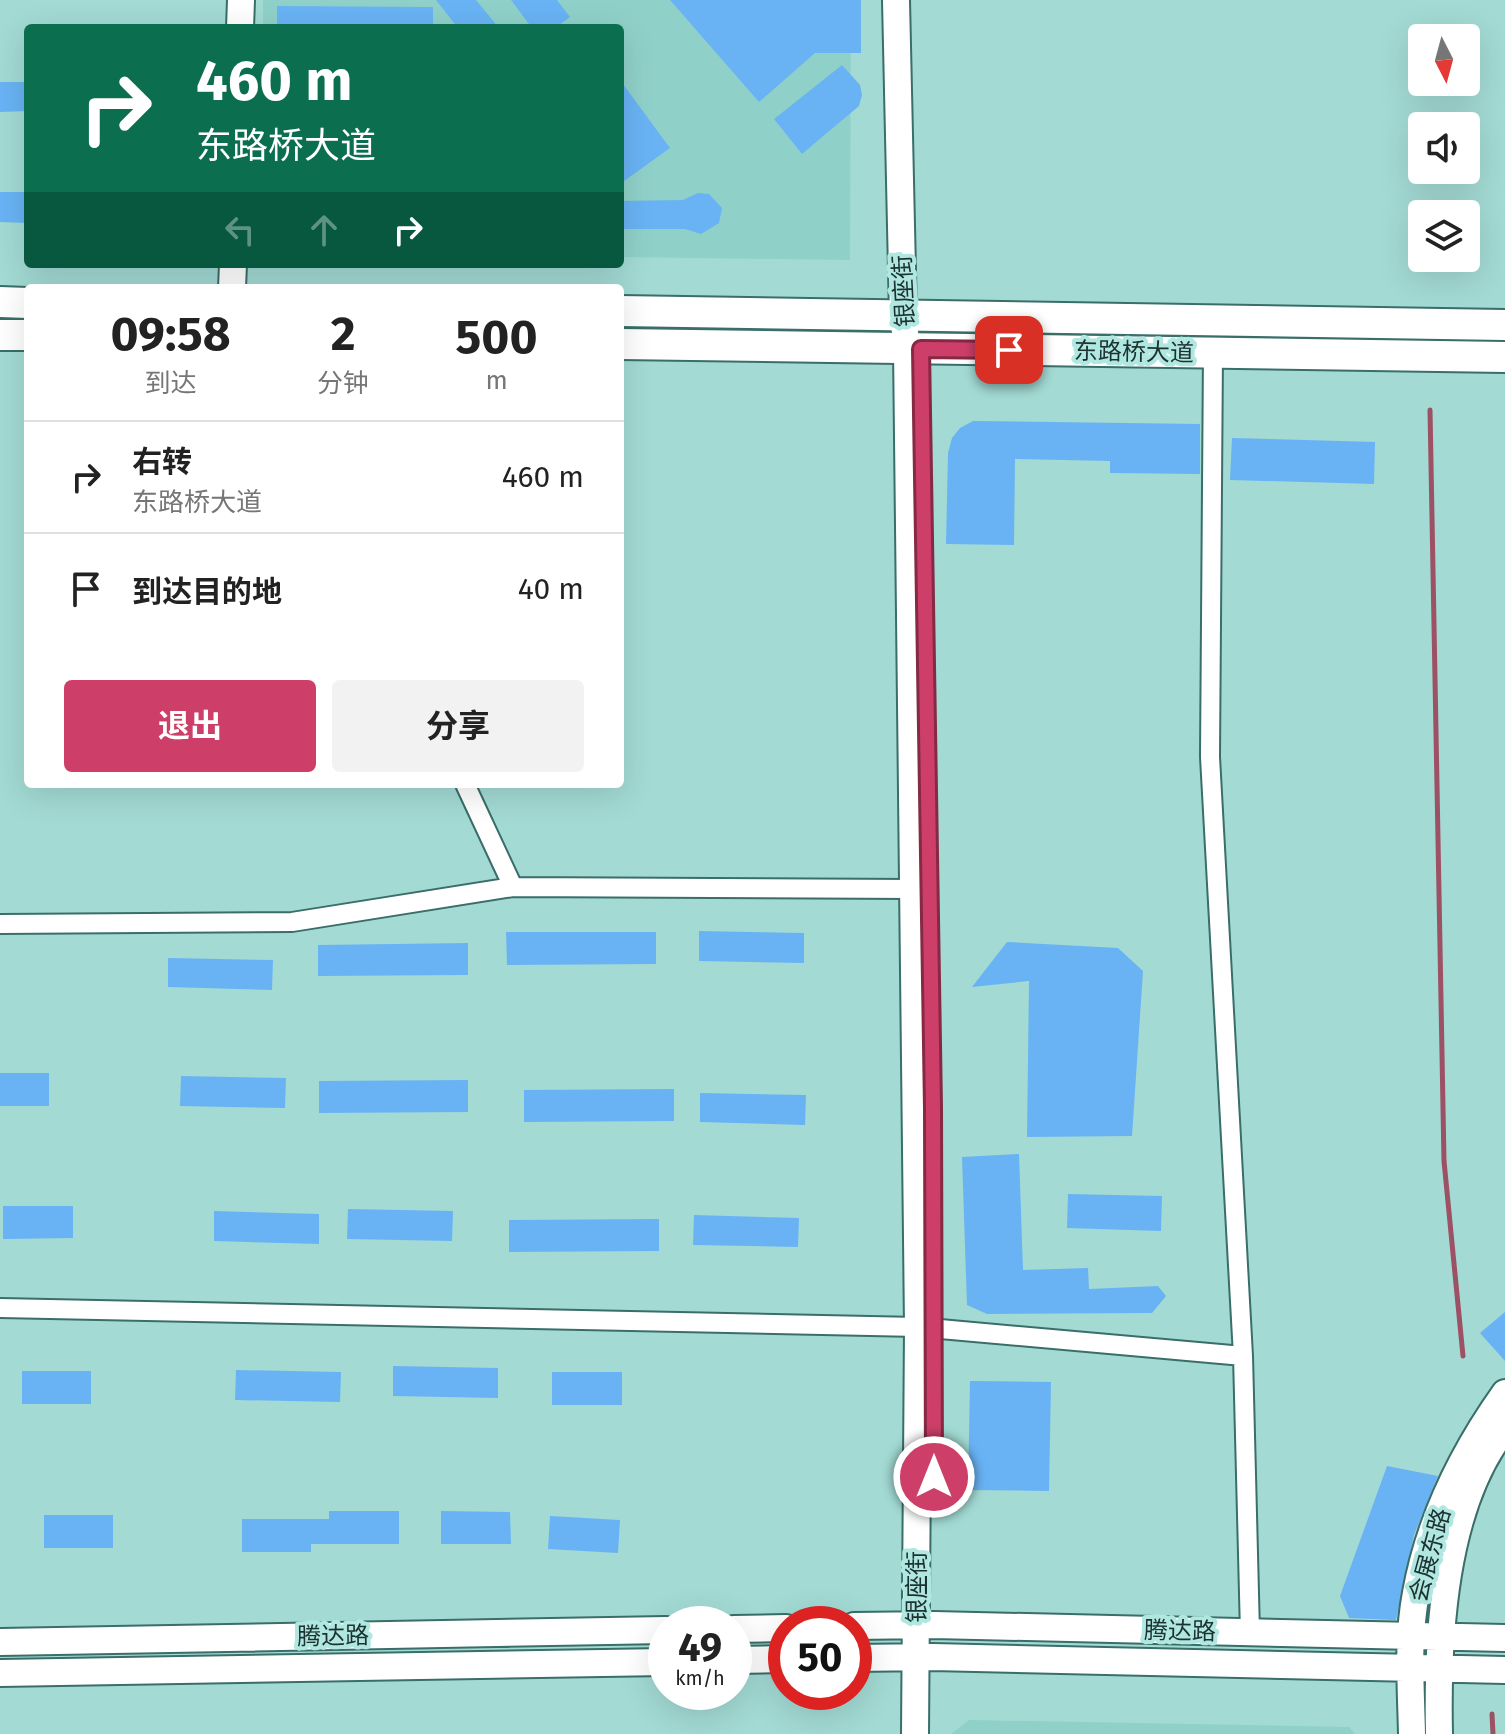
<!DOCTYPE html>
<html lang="zh">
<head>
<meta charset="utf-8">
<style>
  :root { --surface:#fff; --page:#f2f2f2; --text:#222; --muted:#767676; --line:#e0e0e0; --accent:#cd3f69 }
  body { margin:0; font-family:"Fira Sans","Noto Sans SC",sans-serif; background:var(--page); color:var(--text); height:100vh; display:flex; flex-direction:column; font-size:30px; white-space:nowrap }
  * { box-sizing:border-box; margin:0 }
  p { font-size:26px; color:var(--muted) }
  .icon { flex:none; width:44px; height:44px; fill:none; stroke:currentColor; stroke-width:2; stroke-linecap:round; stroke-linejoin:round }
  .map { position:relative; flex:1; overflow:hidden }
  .sheet { position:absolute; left:24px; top:284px; width:600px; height:504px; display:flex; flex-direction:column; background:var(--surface); border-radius:8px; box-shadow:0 8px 32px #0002 }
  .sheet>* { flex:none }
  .guide { position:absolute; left:24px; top:24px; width:600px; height:244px; border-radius:8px; box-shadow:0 8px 32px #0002; background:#0b6e4f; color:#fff; overflow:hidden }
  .needle { width:52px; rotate:174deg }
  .tools { position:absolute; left:1408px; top:24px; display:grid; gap:16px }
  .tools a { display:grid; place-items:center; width:72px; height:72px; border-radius:8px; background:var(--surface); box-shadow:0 8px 32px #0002; font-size:40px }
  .speed { position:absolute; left:648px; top:1606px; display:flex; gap:16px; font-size:40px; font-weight:700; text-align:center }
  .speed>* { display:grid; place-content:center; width:104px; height:104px; border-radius:50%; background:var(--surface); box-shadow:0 8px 32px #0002; line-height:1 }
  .speed small { font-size:20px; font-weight:400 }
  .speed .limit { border:12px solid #d22; background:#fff; color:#111 }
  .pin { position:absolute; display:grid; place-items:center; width:68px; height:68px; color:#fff; margin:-34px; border-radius:16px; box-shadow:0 4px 12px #0006 }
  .me { position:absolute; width:88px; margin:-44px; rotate:0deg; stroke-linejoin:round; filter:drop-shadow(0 0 6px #0008) }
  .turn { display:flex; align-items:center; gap:28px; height:168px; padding:0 40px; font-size:36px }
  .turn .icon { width:104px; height:104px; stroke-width:2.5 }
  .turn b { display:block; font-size:56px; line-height:68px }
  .lanes { display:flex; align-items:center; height:76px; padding:0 40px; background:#0003; justify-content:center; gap:40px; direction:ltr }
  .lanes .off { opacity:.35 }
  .eta { display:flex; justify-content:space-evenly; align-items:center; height:136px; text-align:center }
  .eta b { font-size:48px; font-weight:700; line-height:56px }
  .cta { display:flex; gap:16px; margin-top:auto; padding:16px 40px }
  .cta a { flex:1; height:92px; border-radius:8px; background:var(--accent); color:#fff; font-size:32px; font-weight:700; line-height:92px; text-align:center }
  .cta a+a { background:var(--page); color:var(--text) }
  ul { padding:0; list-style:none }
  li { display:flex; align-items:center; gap:24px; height:112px; padding:0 40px; border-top:2px solid var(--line) }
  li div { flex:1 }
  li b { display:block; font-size:30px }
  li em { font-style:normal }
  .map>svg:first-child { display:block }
  .built { fill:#8fd1c9 }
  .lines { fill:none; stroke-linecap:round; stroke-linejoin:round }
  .stream { stroke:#9c5164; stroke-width:5 }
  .building { fill:#69b3f4 }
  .street-casing { stroke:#396e69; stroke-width:22 }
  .secondary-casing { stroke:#396e69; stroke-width:30 }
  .primary-casing { stroke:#396e69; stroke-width:34 }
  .street { stroke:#fff; stroke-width:18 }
  .secondary { stroke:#fff; stroke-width:26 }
  .primary { stroke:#fff; stroke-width:30 }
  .route-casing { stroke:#852944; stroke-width:20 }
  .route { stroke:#cd3f69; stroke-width:14 }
  .labels { text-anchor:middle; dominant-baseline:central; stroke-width:8; stroke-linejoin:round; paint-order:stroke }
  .street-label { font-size:24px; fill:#1c3230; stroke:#b0e7e1 }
</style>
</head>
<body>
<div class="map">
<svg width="1505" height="1734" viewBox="0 0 1505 1734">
  <rect width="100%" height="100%" fill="#a3dad4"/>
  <path class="built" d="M263,0H851L850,260L620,257V28H263Z
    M969,1720L1349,1727L1355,1734H951Z"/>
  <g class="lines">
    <path class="stream" d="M1430,410L1444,1161L1463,1356
      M1492,1714L1493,1734"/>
  </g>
  <path class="building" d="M436,0H476L499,28H458Z
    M511,0H557L570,17L555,28H532Z
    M670,0H861V53H815L759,102Z
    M277,6L433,7V28H277Z
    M842,65L860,85L862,95L859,106L802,154L774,119Z
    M620,80L670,148L620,184Z
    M0,82H28V111L0,112Z
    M0,192H28V223L0,222Z
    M698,193L709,194L722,208L719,223L701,234L685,229H620V201L683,200Z
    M973,421L1200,424V474L1110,473V461L1015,459L1014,545L946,544L948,453L952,438L960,428Z
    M1232,438L1375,442L1374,484L1230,480Z
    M699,931L804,933V963L699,961Z
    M506,932H656V964L507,965Z
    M1007,942L1118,948L1143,971L1132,1136L1027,1137L1029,981L972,987Z
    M468,943V975L318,976V945Z
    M168,958L273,960L272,990L168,987Z
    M0,1073H49V1106H0Z
    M181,1076L286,1078L285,1108L180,1106Z
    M468,1080V1112L319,1113V1081Z
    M674,1089V1121L524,1122V1090Z
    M700,1093L806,1095L805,1125L700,1122Z
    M1019,1154L1023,1270L1088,1268L1089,1289L1158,1286L1166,1296L1152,1313L987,1314L967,1305L962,1157Z
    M1068,1194L1162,1196L1161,1231L1067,1228Z
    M3,1206H73V1238L3,1239Z
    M348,1209L453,1211L452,1241L347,1239Z
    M214,1211L319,1214V1244L214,1241Z
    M694,1215L799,1218L798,1247L693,1245Z
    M659,1219V1251L509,1252V1220Z
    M1505,1312V1361L1480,1333Z
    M393,1366L498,1368V1398L393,1396Z
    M236,1370L341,1372L340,1402L235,1400Z
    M22,1371H91V1404H22Z
    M552,1372H622V1405H552Z
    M970,1381L1051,1382L1049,1491L968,1490Z
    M1387,1466L1438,1476L1414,1535L1396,1620L1349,1618L1340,1596Z
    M329,1511H399V1544H311V1552H242V1519H329Z
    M441,1511L510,1512L511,1544H441Z
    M44,1515H113V1548H44Z
    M550,1516L620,1520L618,1553L548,1549Z"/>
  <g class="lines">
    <g class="street-casing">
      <path id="street" d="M1213,353L1210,757L1243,1356L1250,1633
        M465,784L513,887
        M0,924L292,922L513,887L914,889
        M0,1308L918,1327L1243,1356"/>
    </g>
    <g class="secondary-casing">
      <path id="secondary" d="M896,0L903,316L907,348L918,1327L915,1734
        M240,28L241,0
        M232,288L233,264
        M854,1626L934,1625L1505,1638
        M734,1629L786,1628
        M0,1642L666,1630
        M854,1658L933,1657L1505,1670
        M734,1660L786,1659
        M0,1673L666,1662
        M1412,1734C1411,1688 1407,1639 1416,1593C1429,1521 1463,1452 1505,1393
        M1439,1734C1437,1638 1443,1506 1505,1428"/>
    </g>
    <g class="primary-casing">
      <path id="primary" d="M0,302L28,303
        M620,311L1505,325
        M0,335H28
        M620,344L1505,357"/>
    </g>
    <use href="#street" class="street"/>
    <use href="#secondary" class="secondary"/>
    <use href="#primary" class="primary"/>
  </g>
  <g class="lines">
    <g class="route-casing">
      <path id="route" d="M934,1477L933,1108L921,349L1009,350"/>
    </g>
    <use href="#route" class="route"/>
  </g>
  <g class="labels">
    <g class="street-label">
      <text transform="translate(904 291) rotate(-93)">银座街</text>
      <text transform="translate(1134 352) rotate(1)">东路桥大道</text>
      <text transform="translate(1430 1555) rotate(-75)">会展东路</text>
      <text transform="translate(917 1587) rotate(-90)">银座街</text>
      <text transform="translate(1180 1631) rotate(1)">腾达路</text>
      <text transform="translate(333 1636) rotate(-1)">腾达路</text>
    </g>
  </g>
</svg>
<div class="tools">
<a><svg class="needle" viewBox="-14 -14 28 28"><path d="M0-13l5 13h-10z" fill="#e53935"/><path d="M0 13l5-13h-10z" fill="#767676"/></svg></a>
<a><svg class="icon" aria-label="sound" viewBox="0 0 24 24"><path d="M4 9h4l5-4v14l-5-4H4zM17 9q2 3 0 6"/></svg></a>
<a><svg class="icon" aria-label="layers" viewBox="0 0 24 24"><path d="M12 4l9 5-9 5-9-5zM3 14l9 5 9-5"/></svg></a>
</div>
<div class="speed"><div>49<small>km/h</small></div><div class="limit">50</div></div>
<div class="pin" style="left:1009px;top:350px;background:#d93025"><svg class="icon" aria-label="arrive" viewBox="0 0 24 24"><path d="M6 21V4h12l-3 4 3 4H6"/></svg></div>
<svg class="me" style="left:934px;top:1477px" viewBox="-20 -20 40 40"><circle r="17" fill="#cd3f69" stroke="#fff" stroke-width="3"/><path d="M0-11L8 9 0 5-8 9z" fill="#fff"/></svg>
<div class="guide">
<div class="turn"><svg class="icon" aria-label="right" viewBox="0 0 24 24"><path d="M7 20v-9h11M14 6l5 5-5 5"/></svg><div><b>460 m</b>东路桥大道</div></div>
<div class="lanes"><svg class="icon off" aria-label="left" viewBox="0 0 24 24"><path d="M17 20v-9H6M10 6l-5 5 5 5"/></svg><svg class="icon off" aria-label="ahead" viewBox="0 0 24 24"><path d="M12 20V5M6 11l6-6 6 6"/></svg><svg class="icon" aria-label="right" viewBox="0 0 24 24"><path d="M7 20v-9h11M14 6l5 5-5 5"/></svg></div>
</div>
<section class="sheet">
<div class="eta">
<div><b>09:58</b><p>到达</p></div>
<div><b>2</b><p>分钟</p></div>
<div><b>500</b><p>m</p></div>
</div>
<ul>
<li><svg class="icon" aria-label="right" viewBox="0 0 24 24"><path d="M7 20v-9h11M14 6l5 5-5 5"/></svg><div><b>右转</b><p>东路桥大道</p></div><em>460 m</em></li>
<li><svg class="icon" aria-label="arrive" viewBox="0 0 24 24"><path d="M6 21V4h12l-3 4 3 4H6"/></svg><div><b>到达目的地</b></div><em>40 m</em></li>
</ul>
<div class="cta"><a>退出</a><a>分享</a></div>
</section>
</div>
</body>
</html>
